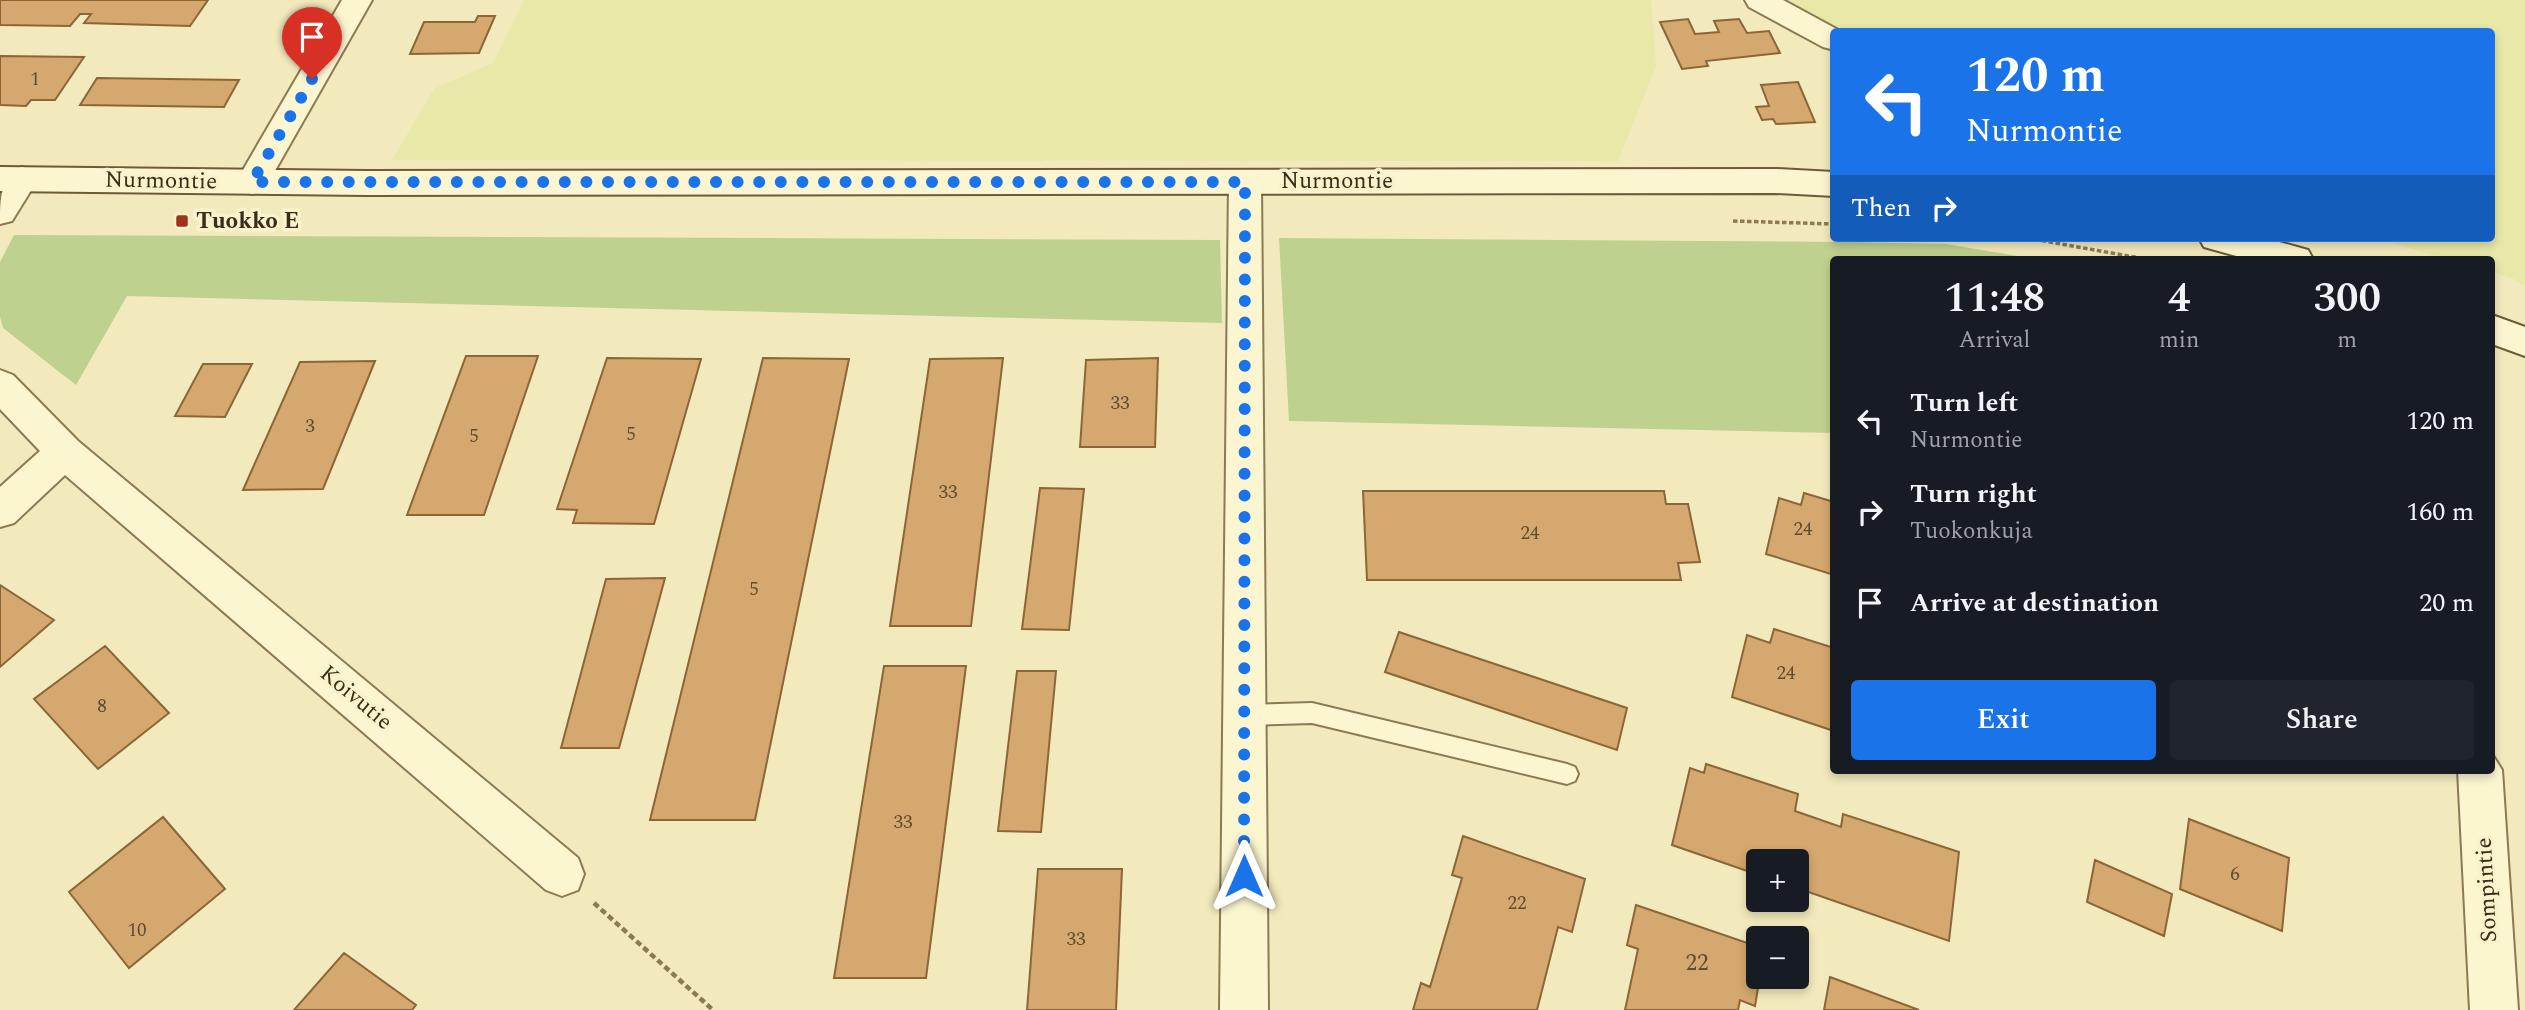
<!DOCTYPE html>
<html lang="en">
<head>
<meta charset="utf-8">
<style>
  :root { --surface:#171b24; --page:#20242c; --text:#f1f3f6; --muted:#9ea1a6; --accent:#1a73e8 }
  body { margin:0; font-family:Spectral,serif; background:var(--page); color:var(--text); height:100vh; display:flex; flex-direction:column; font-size:26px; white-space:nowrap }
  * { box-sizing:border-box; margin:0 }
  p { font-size:23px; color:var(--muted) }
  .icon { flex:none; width:38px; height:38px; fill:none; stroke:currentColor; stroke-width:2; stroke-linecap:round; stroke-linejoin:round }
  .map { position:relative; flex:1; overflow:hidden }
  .details { position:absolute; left:1830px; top:256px; width:665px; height:518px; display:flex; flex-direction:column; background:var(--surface); border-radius:7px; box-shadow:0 4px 10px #0003 }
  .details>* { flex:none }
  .banner { position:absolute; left:1830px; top:28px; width:665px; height:214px; border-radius:7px; box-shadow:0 4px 10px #0003; background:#1a73e8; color:#fff; overflow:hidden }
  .fabs { position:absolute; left:1746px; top:849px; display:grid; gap:14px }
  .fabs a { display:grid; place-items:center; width:63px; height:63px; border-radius:7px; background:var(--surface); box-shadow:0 4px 10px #0003; font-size:35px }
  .pin { position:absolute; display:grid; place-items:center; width:60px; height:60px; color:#fff; margin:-72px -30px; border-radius:50% 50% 50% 0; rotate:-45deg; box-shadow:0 0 7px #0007 }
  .pin .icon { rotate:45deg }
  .me { position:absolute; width:77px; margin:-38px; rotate:0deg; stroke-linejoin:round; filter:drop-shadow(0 0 5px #0008) }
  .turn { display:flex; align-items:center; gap:24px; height:147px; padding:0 21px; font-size:32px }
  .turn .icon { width:91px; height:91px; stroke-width:2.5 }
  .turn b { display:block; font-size:49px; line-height:60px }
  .then { display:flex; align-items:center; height:66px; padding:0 21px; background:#0003; gap:14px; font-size:26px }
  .eta { display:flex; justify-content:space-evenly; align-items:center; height:119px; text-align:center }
  .eta b { font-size:42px; font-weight:600; line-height:49px }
  .primary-button { display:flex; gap:14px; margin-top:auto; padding:14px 21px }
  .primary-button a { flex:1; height:80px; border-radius:7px; background:var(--accent); color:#fff; font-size:28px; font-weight:600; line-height:80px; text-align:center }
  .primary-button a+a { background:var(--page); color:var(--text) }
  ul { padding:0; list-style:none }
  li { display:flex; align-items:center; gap:21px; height:91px; padding:0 21px }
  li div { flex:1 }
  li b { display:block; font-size:26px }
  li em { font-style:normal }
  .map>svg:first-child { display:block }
  .farmland { fill:#e8e8a9 }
  .green { fill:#bfd18f }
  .building { fill:#d4a86e; stroke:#8c6637; stroke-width:2 }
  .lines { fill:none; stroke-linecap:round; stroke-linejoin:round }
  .service-casing { stroke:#8b7a54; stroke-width:4 }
  .minor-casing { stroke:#8b7a54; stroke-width:4 }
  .secondary-casing { stroke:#6d5a37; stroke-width:4 }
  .path-far1 { stroke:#8b7a54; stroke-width:3.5; stroke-dasharray:4.5 2.5; stroke-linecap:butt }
  .path { stroke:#8b7a54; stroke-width:4.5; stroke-dasharray:6 3.5; stroke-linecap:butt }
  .service { fill:#fcf6d0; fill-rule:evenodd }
  .minor { fill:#fcf6d0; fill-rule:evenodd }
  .secondary { fill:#fcf6d0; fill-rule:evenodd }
  .route { stroke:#1a73e8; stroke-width:12; stroke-dasharray:0 21.6 }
  .poi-dot { fill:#a0321e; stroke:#f9f3cc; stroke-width:2.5 }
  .labels { text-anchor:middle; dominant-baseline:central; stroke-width:7; stroke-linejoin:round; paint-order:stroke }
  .number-label { font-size:19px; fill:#604c2f }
  .street-label { font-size:23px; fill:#392e1a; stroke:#f9f3cc }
  .poi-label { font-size:23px; font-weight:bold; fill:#392e1a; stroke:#f9f3cc; text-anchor:start }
  .near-number-label { font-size:23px; fill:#604c2f }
</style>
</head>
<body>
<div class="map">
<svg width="2525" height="1010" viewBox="0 0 2525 1010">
  <rect width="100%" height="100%" fill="#f2eabc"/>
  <path class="farmland" d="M524,0H1651L1656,67L1618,161L392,160L434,89L493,63Z
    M1784,0H2525V287L2512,278L2492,272V259H2446L2375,238H2492V32H1842Z"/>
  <path class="green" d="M14,235L1220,240L1222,323L127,296L76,385L3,328L0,317V262Z
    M1279,238L1853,242L1946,244L2036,259H1834V433L1289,421Z"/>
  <path class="building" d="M0,0H208L190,26L84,23L91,14H80L70,26L0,25Z
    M478,16H495L479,53L410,54L424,22H475Z
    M1688,19L1695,34L1719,32L1714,21L1739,19L1747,33L1769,31L1780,53L1706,61L1708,66L1682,69L1660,22Z
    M0,56L84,57L55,100H31L26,106L0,105Z
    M97,78L239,80L224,107L80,105Z
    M1798,82L1815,122L1776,124L1773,119L1762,120L1756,107L1769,106L1761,85Z
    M466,356H538L484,515H407Z
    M607,358L701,359L654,524L573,523L577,510L557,509Z
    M763,358L849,359L755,820H650Z
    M1003,358L971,626H890L930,359Z
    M1158,358L1155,447H1080L1086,360Z
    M375,361L323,489L243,490L300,362Z
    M203,364H252L225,417L175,416Z
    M1040,488L1084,489L1069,630L1022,629Z
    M1363,491H1664L1666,504H1688L1700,562L1678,563L1681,580H1367Z
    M1804,493L1834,502V575L1766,554L1779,498L1801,505Z
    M665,578L619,748H561L606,579Z
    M0,585L54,620L0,667Z
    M1774,629L1834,648V731L1732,697L1747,635L1770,643Z
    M1399,632L1627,708L1617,750L1385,672Z
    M105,646L169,713L98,769L34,699Z
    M884,666H966L926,978H834Z
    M1017,671H1056L1041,832L998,831Z
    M1706,764L1798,794L1795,811L1841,827L1843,814L1959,852L1949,941L1797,888V861H1759V875L1672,845L1690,768L1704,773Z
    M163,817L225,889L129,968L69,892Z
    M2189,819L2289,858L2282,931L2180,889Z
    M1463,836L1585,879L1572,932L1558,927L1537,1010H1413L1421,983L1430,987L1462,878L1452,875Z
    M2095,860L2172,894L2164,936L2087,902Z
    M1038,869H1122L1116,1010H1027Z
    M1636,905L1759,947L1760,976L1755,1006L1740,1000L1738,1010H1625L1638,949L1627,945Z
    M344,953L416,1005L412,1010H294Z
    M1830,977L1919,1010H1824Z"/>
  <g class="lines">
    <g class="service-casing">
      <path id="service" d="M1312,703L1567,764L1575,767L1578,774L1575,781L1567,784L1312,723L1244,725L1237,722L1233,715L1237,708L1244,705Z"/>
    </g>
    <g class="minor-casing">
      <path id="minor" d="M342,0H372L264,190L252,194L240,190L236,182Z
        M1745,0H1783L1842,32H1834V50L1823,47L1749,7Z
        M22,167L34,171L38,179L12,221L0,224C0,200 0,176 22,167Z
        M1245,170L1257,174L1261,182L1268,1010H1220L1229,182L1233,174Z
        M0,370L13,375L78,441L578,858L584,874L578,890L562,896L546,890L65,475L14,523L0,527V487L40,451L0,409Z
        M2492,754L2502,770L2518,1010H2470L2458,770H2492Z"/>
    </g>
    <g class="secondary-casing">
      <path id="secondary" d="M0,167L367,171L1776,169L1834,172V196L1776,193L367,195L0,191Z
        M2199,238H2265L2308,250L2313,259H2247L2204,247Z
        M2492,315L2525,327V356L2492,344Z"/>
    </g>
    <path class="path-far1" d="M1733,221L1834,224
      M2028,238L2145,259"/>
    <path class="path" d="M594,903L713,1010"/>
    <use href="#service" class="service"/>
    <use href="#minor" class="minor"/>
    <use href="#secondary" class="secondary"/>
  </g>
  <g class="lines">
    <path class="route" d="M312,79L252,182H1245L1244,876"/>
  </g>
  <rect class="poi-dot" x="175" y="214" width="14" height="14" rx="3.5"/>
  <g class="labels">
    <g class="number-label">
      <text x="35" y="79">1</text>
      <text x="1120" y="403">33</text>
      <text x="310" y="426">3</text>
      <text x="631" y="434">5</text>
      <text x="474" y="436">5</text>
      <text x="948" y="492">33</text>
      <text x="1803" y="529">24</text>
      <text x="1530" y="533">24</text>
      <text x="754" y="589">5</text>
      <text x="1786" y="673">24</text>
      <text x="102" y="706">8</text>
      <text x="903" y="822">33</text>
      <text x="2235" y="874">6</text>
      <text x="1517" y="903">22</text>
      <text x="137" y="930">10</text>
      <text x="1076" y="939">33</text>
    </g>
    <g class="street-label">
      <text transform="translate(161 181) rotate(1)">Nurmontie</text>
      <text x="1337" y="181">Nurmontie</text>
      <text transform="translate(356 698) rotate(40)">Koivutie</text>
      <text transform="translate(2487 890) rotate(-93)">Sompintie</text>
    </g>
    <g class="poi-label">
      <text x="196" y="221">Tuokko E</text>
    </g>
    <g class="near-number-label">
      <text x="1697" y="963">22</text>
    </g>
  </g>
</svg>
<div class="fabs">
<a>+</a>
<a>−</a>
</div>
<div class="pin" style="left:312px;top:79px;background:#d93025"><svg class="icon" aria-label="arrive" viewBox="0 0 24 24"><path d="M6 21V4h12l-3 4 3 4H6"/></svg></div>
<svg class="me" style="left:1244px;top:876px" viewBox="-20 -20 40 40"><path d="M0-17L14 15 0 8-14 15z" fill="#1a73e8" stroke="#fff" stroke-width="4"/></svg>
<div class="banner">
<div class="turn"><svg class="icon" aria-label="left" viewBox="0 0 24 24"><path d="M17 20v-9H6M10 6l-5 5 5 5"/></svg><div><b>120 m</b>Nurmontie</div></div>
<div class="then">Then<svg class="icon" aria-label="right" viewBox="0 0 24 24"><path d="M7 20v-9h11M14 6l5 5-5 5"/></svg></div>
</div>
<section class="details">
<div class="eta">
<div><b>11:48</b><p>Arrival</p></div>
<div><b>4</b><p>min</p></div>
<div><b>300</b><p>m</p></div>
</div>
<ul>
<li><svg class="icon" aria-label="left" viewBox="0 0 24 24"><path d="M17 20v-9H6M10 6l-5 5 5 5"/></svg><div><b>Turn left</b><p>Nurmontie</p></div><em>120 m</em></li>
<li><svg class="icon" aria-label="right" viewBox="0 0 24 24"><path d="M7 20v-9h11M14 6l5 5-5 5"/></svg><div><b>Turn right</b><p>Tuokonkuja</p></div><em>160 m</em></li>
<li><svg class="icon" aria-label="arrive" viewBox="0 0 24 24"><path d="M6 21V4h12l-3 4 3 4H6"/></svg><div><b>Arrive at destination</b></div><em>20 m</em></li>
</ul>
<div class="primary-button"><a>Exit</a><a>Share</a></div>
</section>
</div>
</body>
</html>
